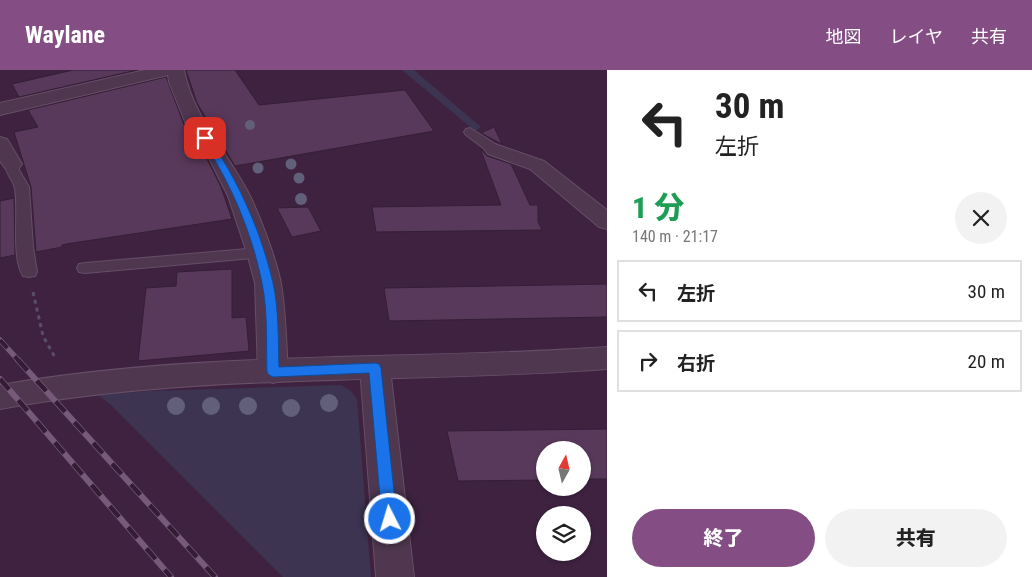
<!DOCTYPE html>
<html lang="ja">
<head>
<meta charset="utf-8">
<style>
  :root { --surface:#fff; --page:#f2f2f2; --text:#222; --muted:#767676; --line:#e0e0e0; --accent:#844e85 }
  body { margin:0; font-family:"Roboto Condensed","Noto Sans JP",sans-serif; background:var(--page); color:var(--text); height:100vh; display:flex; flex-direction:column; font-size:19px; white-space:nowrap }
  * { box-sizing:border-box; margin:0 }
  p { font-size:16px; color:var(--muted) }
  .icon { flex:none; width:28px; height:28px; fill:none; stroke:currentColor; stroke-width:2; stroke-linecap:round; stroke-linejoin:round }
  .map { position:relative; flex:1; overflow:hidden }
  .sheet { display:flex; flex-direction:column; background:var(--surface); width:425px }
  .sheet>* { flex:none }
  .banner { background:#fff; color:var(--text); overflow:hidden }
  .needle { width:32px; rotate:8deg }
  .fabs { position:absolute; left:536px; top:371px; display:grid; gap:10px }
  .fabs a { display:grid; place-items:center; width:55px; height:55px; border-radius:50%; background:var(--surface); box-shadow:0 1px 4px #0004; font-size:25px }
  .pin { position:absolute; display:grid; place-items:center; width:42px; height:42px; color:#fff; margin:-21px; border-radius:10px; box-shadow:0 2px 8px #0006 }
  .me { position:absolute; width:55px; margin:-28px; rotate:355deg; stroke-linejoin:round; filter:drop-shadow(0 0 4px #0008) }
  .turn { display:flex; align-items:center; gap:18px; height:105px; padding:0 25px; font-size:22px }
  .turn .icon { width:65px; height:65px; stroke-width:2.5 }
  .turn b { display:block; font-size:35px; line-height:42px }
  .round { display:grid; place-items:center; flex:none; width:52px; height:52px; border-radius:26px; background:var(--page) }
  .summary { display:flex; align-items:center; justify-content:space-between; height:85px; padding:0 25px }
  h1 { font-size:30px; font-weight:800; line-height:38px; color:#1e9e55 }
  .action { display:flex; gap:10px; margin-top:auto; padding:10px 25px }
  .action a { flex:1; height:58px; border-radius:30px; background:var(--accent); color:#fff; font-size:20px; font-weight:800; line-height:58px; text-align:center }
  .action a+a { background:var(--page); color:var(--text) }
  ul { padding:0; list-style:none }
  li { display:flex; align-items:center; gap:15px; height:62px; margin:0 10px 8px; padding:0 15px; border:2px solid var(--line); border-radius:0px }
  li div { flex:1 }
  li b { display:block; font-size:19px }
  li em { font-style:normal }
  header { display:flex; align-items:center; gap:30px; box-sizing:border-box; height:70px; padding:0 25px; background:var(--accent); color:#fff }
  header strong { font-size:24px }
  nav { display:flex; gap:28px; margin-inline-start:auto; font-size:18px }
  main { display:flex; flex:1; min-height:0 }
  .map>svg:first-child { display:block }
  .green { fill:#3c3451 }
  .building { fill:#59395b; stroke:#351e36 }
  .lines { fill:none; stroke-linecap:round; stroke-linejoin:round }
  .service-casing { stroke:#664f67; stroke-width:2 }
  .minor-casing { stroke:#664f67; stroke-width:2 }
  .tertiary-casing { stroke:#664f67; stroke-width:2 }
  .path { stroke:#5b4e68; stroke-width:3; stroke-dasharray:4 4; stroke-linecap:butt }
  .service { fill:#4e374f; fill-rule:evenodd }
  .minor { fill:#4e374f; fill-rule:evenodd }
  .tertiary { fill:#4e374f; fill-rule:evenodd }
  .rail-far1-casing { stroke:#775a79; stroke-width:5.5 }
  .rail-casing { stroke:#775a79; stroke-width:6 }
  .rail-far1 { stroke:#331c34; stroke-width:4; stroke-dasharray:11; stroke-linecap:butt }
  .rail { stroke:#331c34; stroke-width:4.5; stroke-dasharray:14; stroke-linecap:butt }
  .tree { fill:#625f7b }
  .route { fill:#1a73e8; stroke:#114b97 }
</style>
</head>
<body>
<header>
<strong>Waylane</strong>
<nav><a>地図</a><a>レイヤ</a><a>共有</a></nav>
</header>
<main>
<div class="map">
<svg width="607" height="507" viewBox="0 0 607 507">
  <rect width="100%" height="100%" fill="#3e2240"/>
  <path class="green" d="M402,0H414L481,57L475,61Z
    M341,315L351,321L357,329L371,507H283L111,335L98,325L149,321Z"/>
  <path class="building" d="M73,0H137L19,27L12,14Z
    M186,0H235L259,35L405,20L434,61L235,96L197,33Z
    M166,7L186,60L207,89L221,117L232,149L66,174L62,175V177L36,182L31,117L14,62L38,57L28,40Z
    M494,57L502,74L481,63Z
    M480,78L487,86L511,94L530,135H538V152L542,160L376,162L372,137L501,135Z
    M14,128L15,185L0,188V131Z
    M308,137L321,161L292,167L277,138Z
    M232,199V248L246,247L249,281L138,291L146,218L176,216L177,202Z
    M607,214V247L389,251L384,218Z
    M607,359V409H582V380H545V410L458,411L447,361Z"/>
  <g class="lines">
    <g class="service-casing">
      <path id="service" d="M470,58L500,77L501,80L500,83H490L466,65L464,62L466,59Z
        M12,90L19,94V100L29,117L33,177L37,202L35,206L29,207L23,206C11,187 19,142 15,119C14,110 5,104 5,94Z
        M259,178L265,179L267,183L265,187L85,203L79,202L77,198L79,194L85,193Z"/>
    </g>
    <g class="minor-casing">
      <path id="minor" d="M145,0H184C193,47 228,83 249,124C260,146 277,191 281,214C286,243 286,273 288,302L283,310L273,313L263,310L258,302L255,213L247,183L228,126L209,88L188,59L169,12L168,5L0,45V33Z
        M0,67L7,69L22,94L19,98L12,100L5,98L0,91Z
        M495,74L544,91L607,140V159L599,157L530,99L488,84L485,80L488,76Z
        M375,287L385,290L390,298L414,507H376L360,298L365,290Z"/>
    </g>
    <g class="tertiary-casing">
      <path id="tertiary" d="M607,277V299C405,314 200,302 0,339V315C200,280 405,291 607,277Z"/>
    </g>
    <path class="path" d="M33,222L43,266L56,289"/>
    <use href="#service" class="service"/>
    <use href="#minor" class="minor"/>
    <use href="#tertiary" class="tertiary"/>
    <g class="rail-far1-casing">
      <path id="rail-far1" d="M0,270L19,291"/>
    </g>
    <g class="rail-casing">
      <path id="rail" d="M18,290L215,507
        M0,309L171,507"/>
    </g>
    <use href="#rail-far1" class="rail-far1"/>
    <use href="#rail" class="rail"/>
  </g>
  <g class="tree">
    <circle cx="250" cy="55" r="5"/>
    <circle cx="216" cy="64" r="5.5"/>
    <circle cx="291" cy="94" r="5.5"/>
    <circle cx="258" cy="98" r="5.5"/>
    <circle cx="299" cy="108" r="5.5"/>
    <circle cx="301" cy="129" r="6"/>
    <circle cx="329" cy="333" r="9"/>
    <circle cx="176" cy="336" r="9"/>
    <circle cx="211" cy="336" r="9"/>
    <circle cx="248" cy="336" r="9"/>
    <circle cx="291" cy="338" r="9"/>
  </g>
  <path class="route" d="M202,67H208C238,110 261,161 273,213C279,240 278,269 279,297L375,293L379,294L381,298L397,449L395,454L390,456L384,454L382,449L369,303L273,307L269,305L267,302C266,273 268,242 262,213C252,162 230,111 201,68Z"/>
</svg>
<div class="fabs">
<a><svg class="needle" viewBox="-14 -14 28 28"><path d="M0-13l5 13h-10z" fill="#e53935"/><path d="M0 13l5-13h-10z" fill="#767676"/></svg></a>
<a><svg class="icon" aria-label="layers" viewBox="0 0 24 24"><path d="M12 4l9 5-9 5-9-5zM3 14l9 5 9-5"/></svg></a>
</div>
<div class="pin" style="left:205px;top:68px;background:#d93025"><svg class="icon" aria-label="arrive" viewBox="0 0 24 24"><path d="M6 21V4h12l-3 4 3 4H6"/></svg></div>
<svg class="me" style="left:390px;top:449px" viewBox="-20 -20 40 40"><circle r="17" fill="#1a73e8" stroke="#fff" stroke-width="3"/><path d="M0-11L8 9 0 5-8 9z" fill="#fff"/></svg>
</div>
<section class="sheet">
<div class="banner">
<div class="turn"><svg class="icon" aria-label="left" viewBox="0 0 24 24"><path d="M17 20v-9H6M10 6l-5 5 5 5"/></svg><div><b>30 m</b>左折</div></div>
</div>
<div class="summary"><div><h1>1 分</h1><p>140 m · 21:17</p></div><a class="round"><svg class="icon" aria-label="close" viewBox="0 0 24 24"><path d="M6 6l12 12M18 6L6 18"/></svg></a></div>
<ul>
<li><svg class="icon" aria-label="left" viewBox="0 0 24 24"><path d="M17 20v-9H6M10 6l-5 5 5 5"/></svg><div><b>左折</b></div><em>30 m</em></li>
<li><svg class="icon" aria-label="right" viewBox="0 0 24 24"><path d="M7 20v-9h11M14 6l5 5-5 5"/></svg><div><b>右折</b></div><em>20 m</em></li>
</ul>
<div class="action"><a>終了</a><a>共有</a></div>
</section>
</main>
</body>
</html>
